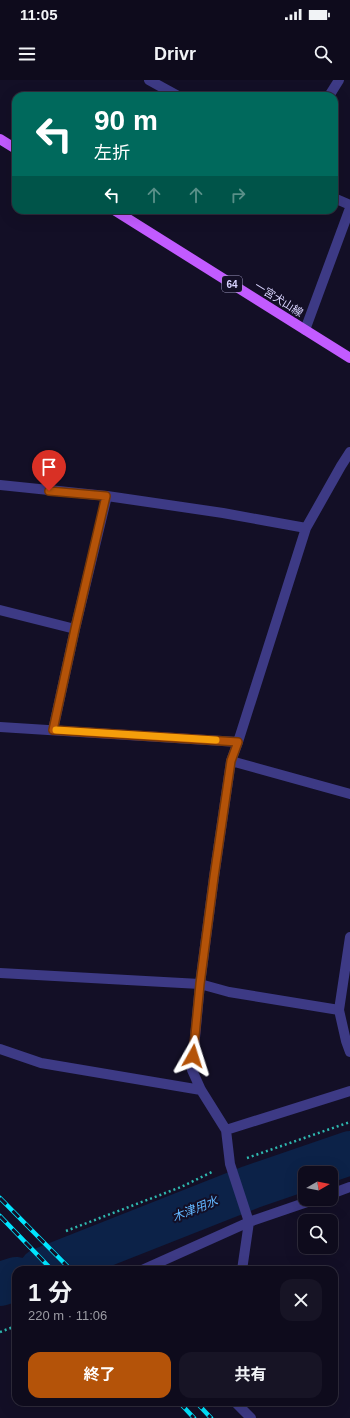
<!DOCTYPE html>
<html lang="ja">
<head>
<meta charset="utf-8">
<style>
  :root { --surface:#0e0b1c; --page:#171425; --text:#f1f3f6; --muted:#9b9ba3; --line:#2e2b3b; --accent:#b45309 }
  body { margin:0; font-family:Arial,"Noto Sans JP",sans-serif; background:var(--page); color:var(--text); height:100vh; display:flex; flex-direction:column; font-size:15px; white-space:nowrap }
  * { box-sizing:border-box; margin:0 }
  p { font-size:13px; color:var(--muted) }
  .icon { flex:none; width:22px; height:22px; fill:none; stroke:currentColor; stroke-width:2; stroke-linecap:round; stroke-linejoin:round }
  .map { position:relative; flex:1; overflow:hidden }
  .drawer { position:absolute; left:12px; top:1186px; width:326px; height:140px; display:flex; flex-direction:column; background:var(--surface); border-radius:12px; box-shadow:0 4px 16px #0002,0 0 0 1px var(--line) }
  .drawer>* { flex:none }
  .banner { position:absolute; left:12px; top:12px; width:326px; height:122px; border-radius:12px; box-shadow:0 4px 16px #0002,0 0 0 1px var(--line); background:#00695c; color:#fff; overflow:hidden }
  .needle { width:26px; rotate:81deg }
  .tools { position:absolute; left:298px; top:1086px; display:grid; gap:8px }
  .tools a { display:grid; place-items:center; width:40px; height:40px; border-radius:8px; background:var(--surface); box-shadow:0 4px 16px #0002,0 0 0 1px var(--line); font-size:20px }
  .pin { position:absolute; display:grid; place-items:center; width:34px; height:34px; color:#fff; margin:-41px -17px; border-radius:50% 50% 50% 0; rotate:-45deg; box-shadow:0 0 4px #0007 }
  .pin .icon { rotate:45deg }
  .me { position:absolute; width:44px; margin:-22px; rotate:6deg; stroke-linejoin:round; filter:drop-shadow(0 0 3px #0008) }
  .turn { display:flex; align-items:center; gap:14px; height:84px; padding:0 16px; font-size:18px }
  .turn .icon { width:52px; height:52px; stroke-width:2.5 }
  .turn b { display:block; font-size:28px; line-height:34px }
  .lanes { display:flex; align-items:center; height:38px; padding:0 16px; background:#0003; justify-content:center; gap:20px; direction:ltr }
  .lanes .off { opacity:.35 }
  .round { display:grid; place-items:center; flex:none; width:42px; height:42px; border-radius:12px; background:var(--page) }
  .headline { display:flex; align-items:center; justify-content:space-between; height:68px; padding:0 16px }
  h1 { font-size:24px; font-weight:700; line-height:30px }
  .primary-button { display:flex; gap:8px; margin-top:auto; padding:8px 16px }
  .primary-button a { flex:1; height:46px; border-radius:12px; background:var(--accent); color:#fff; font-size:16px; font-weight:700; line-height:46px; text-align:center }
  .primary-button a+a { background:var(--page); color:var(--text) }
  .status { display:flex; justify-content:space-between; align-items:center; height:28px; padding:0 20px; background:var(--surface); direction:ltr }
  .status svg { height:11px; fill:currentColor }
  header { display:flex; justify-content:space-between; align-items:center; height:52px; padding:0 16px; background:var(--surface); font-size:18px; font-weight:700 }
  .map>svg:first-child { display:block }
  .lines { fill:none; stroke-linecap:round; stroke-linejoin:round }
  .river { stroke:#0c2248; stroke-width:44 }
  .path { stroke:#2fb8b0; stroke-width:2.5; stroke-dasharray:2 3; stroke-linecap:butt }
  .minor { stroke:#3d3a85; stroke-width:10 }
  .primary { stroke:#c25bff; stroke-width:10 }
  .rail-casing { stroke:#00e5ff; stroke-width:4.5 }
  .rail { stroke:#130f26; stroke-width:3; stroke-dasharray:9; stroke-linecap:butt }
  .route-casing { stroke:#753606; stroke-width:10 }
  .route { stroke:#b45309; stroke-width:7 }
  .slow { stroke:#f59e0b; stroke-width:7 }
  .labels { text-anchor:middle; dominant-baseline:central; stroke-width:4; stroke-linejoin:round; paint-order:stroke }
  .shield { fill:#130f26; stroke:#9e99be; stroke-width:1 }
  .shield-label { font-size:10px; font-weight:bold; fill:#d9d4ff }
  .street-label { font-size:11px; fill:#d9d4ff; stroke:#130f26 }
  .water-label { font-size:12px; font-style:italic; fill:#62b6ff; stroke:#130f26 }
</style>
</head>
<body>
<div class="status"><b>11:05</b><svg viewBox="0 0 49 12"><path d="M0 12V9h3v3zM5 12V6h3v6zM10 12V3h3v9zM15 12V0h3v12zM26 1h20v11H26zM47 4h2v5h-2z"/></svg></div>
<header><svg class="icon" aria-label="menu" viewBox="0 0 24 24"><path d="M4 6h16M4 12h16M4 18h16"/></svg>Drivr<svg class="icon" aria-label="search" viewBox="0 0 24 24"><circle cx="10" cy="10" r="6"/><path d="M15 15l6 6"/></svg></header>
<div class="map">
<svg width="350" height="1338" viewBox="0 0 350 1338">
  <rect width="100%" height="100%" fill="#130f26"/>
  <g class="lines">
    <path class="river" d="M41,1190L251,1107L350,1073
      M0,1204L16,1199"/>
    <path class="path" d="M247,1078L350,1042
      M66,1151L181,1107L214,1091
      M0,1252L16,1246"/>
    <path class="minor" d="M149,0L178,16
      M329,16L339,0
      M334,118L350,125
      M305,250L350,128
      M0,405L107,416L223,433L306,448
      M0,530L75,549
      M0,647L238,662
      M53,650L75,549L107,416
      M231,681L350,714
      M0,893L200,904L229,912L339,930L350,857
      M339,930L346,961L350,972
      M0,969L41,983L201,1010
      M226,1050L350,1011
      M331,1114L350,1107
      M142,1190L249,1142L316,1119
      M242,1190L249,1142L230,1084L226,1050L201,1010L192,990L200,904L214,797L231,681L238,662L306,448L341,386L350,372
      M235,1322L251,1338"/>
    <path class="primary" d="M0,59L16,69
      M114,130L350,278"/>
    <g class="rail-casing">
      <path id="rail" d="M0,1118L71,1190
        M0,1136L52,1190
        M179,1322L194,1338
        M196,1322L211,1338"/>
    </g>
    <use href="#rail" class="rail"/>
  </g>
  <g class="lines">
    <g class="route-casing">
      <path id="route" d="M49,411L106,416L75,549L53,650L238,662L231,681L214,797L200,904L193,976"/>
    </g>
    <use href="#route" class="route"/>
    <path class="slow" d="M56,650L216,660"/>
  </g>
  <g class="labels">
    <rect class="shield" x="222" y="196" width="20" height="16" rx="3"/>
    <g class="shield-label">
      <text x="232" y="204">64</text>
    </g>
    <g class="street-label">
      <text transform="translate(279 219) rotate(32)">一宮犬山線</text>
    </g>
    <g class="water-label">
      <text transform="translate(195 1129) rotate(-22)">木津用水</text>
    </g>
  </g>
</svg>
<div class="tools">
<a><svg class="needle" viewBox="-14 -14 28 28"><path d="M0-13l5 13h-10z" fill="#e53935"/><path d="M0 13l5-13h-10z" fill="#9b9ba3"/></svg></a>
<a><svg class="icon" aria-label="search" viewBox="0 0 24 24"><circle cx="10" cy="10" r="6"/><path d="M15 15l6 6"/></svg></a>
</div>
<div class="pin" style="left:49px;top:411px;background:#d93025"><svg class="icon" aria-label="arrive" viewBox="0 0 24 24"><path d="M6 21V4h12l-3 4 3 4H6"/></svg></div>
<svg class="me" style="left:193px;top:976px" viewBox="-20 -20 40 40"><path d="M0-17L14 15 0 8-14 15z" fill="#b45309" stroke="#fff" stroke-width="4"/></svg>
<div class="banner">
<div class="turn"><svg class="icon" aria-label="left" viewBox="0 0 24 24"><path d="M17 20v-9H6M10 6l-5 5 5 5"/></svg><div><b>90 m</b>左折</div></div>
<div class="lanes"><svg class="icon" aria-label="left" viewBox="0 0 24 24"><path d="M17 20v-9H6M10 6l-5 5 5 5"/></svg><svg class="icon off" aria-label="ahead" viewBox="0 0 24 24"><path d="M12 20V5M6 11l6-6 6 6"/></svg><svg class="icon off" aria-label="ahead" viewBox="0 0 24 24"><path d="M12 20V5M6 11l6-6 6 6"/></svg><svg class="icon off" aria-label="right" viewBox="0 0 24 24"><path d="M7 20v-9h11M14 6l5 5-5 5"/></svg></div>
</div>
<section class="drawer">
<div class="headline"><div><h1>1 分</h1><p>220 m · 11:06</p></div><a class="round"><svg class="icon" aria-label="close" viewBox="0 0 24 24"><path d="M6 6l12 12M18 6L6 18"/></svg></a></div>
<div class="primary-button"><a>終了</a><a>共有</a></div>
</section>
</div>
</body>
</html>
